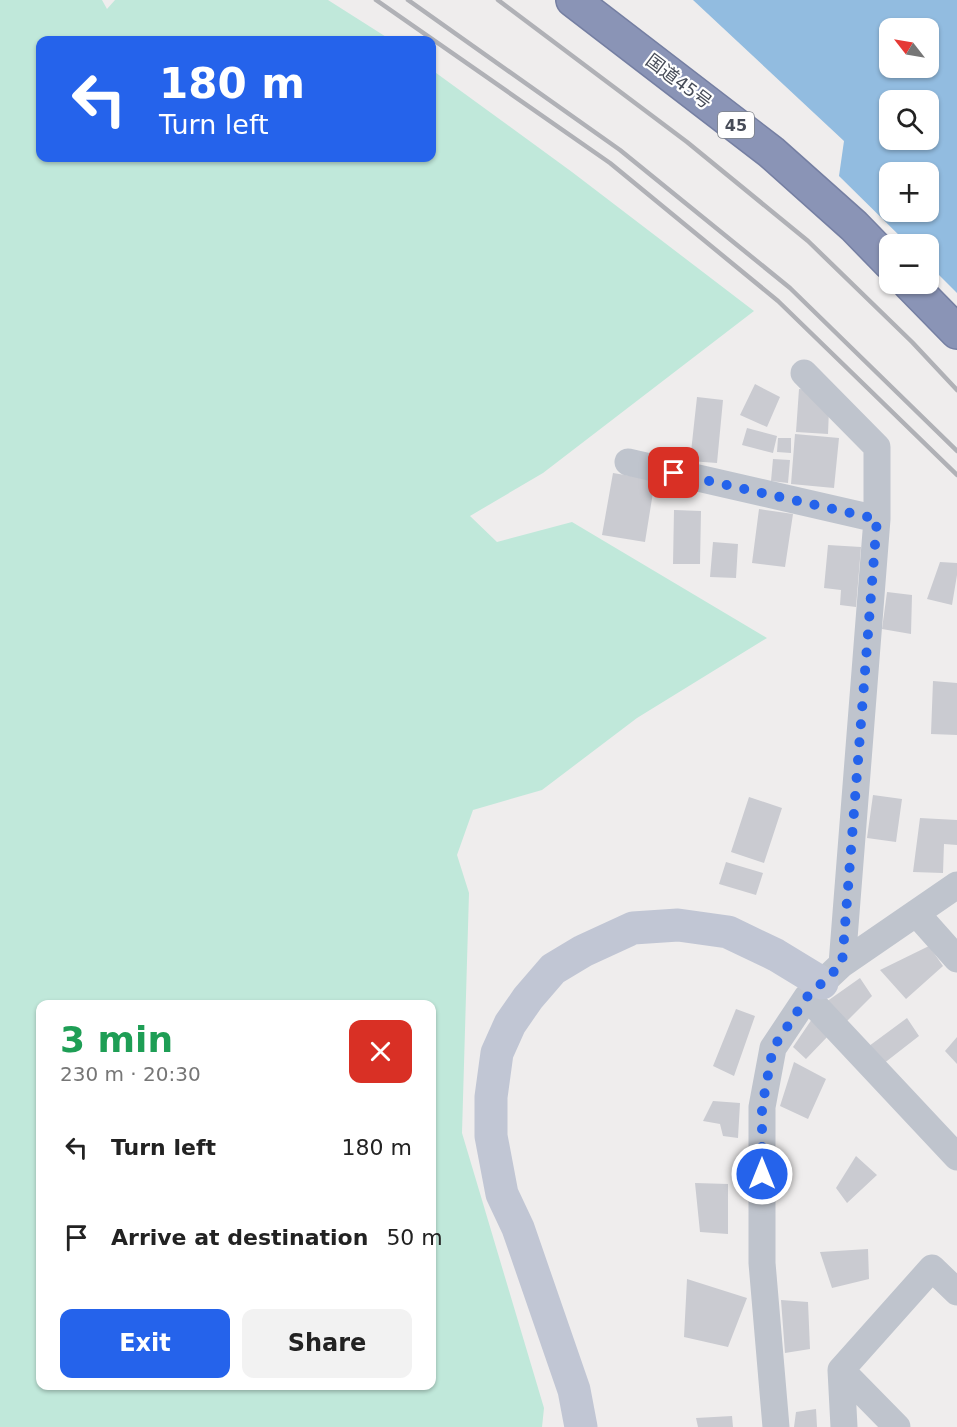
<!DOCTYPE html>
<html lang="en">
<head>
<meta charset="utf-8">
<style>
  :root { --surface:#fff; --page:#f2f2f2; --text:#222; --muted:#767676; --accent:#2563eb }
  body { margin:0; font-family:"DejaVu Sans","Noto Sans JP",sans-serif; background:var(--page); color:var(--text); height:100vh; display:flex; flex-direction:column; font-size:22px; white-space:nowrap }
  * { box-sizing:border-box; margin:0 }
  p { font-size:20px; color:var(--muted) }
  .icon { flex:none; width:33px; height:33px; fill:none; stroke:currentColor; stroke-width:2; stroke-linecap:round; stroke-linejoin:round }
  .map { position:relative; flex:1; overflow:hidden }
  .panel { position:absolute; left:36px; top:1000px; width:400px; height:390px; display:flex; flex-direction:column; background:var(--surface); border-radius:12px; box-shadow:0 2px 4px #0004 }
  .panel>* { flex:none }
  .top-card { position:absolute; left:36px; top:36px; width:400px; height:126px; border-radius:12px; box-shadow:0 2px 4px #0004; background:#2563eb; color:#fff; overflow:hidden }
  .needle { width:39px; rotate:301deg }
  .buttons { position:absolute; left:879px; top:18px; display:grid; gap:12px }
  .buttons a { display:grid; place-items:center; width:60px; height:60px; border-radius:12px; background:var(--surface); box-shadow:0 2px 4px #0004; font-size:30px }
  .pin { position:absolute; display:grid; place-items:center; width:51px; height:51px; color:#fff; margin:-26px; border-radius:12px; box-shadow:0 3px 9px #0006 }
  .me { position:absolute; width:66px; margin:-33px; rotate:0deg; stroke-linejoin:round; filter:drop-shadow(0 0 4px #0008) }
  .turn { display:flex; align-items:center; gap:21px; height:126px; padding:0 24px; font-size:27px }
  .turn .icon { width:78px; height:78px; stroke-width:2.5 }
  .turn b { display:block; font-size:42px; line-height:51px }
  .round { display:grid; place-items:center; flex:none; width:63px; height:63px; border-radius:12px; background:var(--page) }
  .summary { display:flex; align-items:center; justify-content:space-between; height:102px; padding:0 24px }
  h1 { font-size:36px; font-weight:700; line-height:45px; color:#1e9e55 }
  .button { display:flex; gap:12px; margin-top:auto; padding:12px 24px }
  .button a { flex:1; height:69px; border-radius:12px; background:var(--accent); color:#fff; font-size:24px; font-weight:700; line-height:69px; text-align:center }
  .button a+a { background:var(--page); color:var(--text) }
  ul { padding:0; list-style:none }
  li { display:flex; align-items:center; gap:18px; height:90px; padding:0 24px }
  li div { flex:1 }
  li b { display:block; font-size:22px }
  li em { font-style:normal }
  .map>svg:first-child { display:block }
  .green { fill:#c0e8da; fill-rule:evenodd }
  .water { fill:#92bce0; fill-rule:evenodd }
  .building { fill:#cacbd1 }
  .lines { fill:none; stroke-linecap:round; stroke-linejoin:round }
  .highway-casing { stroke:#757fa2; stroke-width:36 }
  .street { stroke:#bfc4cd; stroke-width:27 }
  .secondary { stroke:#c1c6d4; stroke-width:33 }
  .highway { stroke:#8a94b6; stroke-width:33 }
  .rail { stroke:#b0b1b6; stroke-width:4.5 }
  .route { stroke:#2563eb; stroke-width:10; stroke-dasharray:0 18 }
  .labels { text-anchor:middle; dominant-baseline:central; stroke-width:4.5; stroke-linejoin:round; paint-order:stroke }
  .shield { fill:#fff; stroke:#7e828a; stroke-width:1.5 }
  .shield-label { font-size:16px; font-weight:bold; fill:#474c58 }
  .street-label { font-size:18px; fill:#474c58; stroke:#fff }
</style>
</head>
<body>
<div class="map">
<svg width="957" height="1427" viewBox="0 0 957 1427">
  <rect width="100%" height="100%" fill="#efeded"/>
  <path class="green" d="M0,0H102L107,9L115,0H328L391,40H40V158H432V70L572,172L754,311L543,473L470,516L497,542L572,522L767,638L637,718L542,790L473,810L457,855L469,893L462,1133L544,1408L542,1427H0ZM40,1005H432V1386H40Z"/>
  <path class="water" d="M693,0H957V293L929,265L928,244H908L839,176L844,141ZM890,28H928V68H890ZM890,100H928V140H890ZM890,172H928V212H890Z"/>
  <path class="building" d="M755,384L780,397L767,427L740,415Z
    M799,389L811,390L829,409L828,434L796,432Z
    M697,397L723,400L717,463L690,461Z
    M747,428L777,436L773,453L742,445Z
    M795,434L839,438L834,488L791,484Z
    M778,438H791V453L777,452Z
    M773,459L790,460L788,483L771,481Z
    M613,473L655,480L645,542L602,535Z
    M759,509L793,514L785,567L752,563Z
    M674,510L701,511L700,564H673Z
    M713,542L738,544L736,578L710,577Z
    M828,545L861,547L856,607L840,605L841,590L824,588Z
    M940,562L957,563V575L952,605L927,599Z
    M887,592L912,595L911,634L882,629Z
    M933,681L957,683V735L931,734Z
    M873,795L902,799L896,842L867,838Z
    M749,797L782,808L764,863L731,852Z
    M920,818L957,820V845L944,844L943,873L913,872Z
    M726,862L763,873L756,895L719,884Z
    M929,946L943,966L906,999L880,970Z
    M860,978L872,996L843,1025L826,1002Z
    M736,1009L755,1016L734,1076L713,1066Z
    M907,1018L919,1036L883,1064L865,1049Z
    M812,1019L830,1034L806,1059L793,1047Z
    M957,1037V1064L945,1051Z
    M794,1062L826,1079L808,1119L780,1106Z
    M713,1101L740,1103L738,1138L723,1136L720,1124L703,1121Z
    M856,1156L877,1175L847,1203L836,1188Z
    M695,1183L728,1184V1234L700,1232Z
    M868,1249L869,1279L832,1288L820,1252Z
    M687,1279L747,1298L728,1347L684,1337Z
    M781,1300L808,1302L810,1349L785,1353Z
    M816,1409L817,1427H794L796,1412Z
    M732,1416L733,1427H698L696,1418Z"/>
  <g class="lines">
    <g class="highway-casing">
      <path id="highway" d="M573,0L771,152L854,226L890,263
        M910,284L957,332"/>
    </g>
    <path class="street" d="M804,373L877,447V519
      M628,462L877,519L842,964
      M916,913L957,959
      M807,997L957,1157
      M841,1370L844,1427
      M776,1427L762,1263V1107L773,1048L807,997L842,964L957,885
      M897,1427L841,1370L932,1268L957,1292"/>
    <path class="secondary" d="M581,1427L574,1390L518,1228L502,1194L491,1136V1097L497,1053L510,1024L528,998L553,969L583,951L633,928L678,925L728,932L776,955L822,983"/>
    <use href="#highway" class="highway"/>
    <path class="rail" d="M376,0L610,163L778,301L957,475
      M408,0L620,150L790,288L957,451
      M498,0L687,142L808,241L912,342L957,390"/>
  </g>
  <g class="lines">
    <path class="route" d="M674,473L877,519L842,964L807,997L773,1048L762,1107V1174"/>
  </g>
  <g class="labels">
    <rect class="shield" x="718" y="112" width="36" height="26" rx="4.5"/>
    <g class="shield-label">
      <text x="736" y="125">45</text>
    </g>
    <g class="street-label">
      <text transform="translate(679 81) rotate(37)">国道45号</text>
    </g>
  </g>
</svg>
<div class="buttons">
<a><svg class="needle" viewBox="-14 -14 28 28"><path d="M0-13l5 13h-10z" fill="#e53935"/><path d="M0 13l5-13h-10z" fill="#767676"/></svg></a>
<a><svg class="icon" aria-label="search" viewBox="0 0 24 24"><circle cx="10" cy="10" r="6"/><path d="M15 15l6 6"/></svg></a>
<a>+</a>
<a>−</a>
</div>
<div class="pin" style="left:674px;top:473px;background:#d93025"><svg class="icon" aria-label="arrive" viewBox="0 0 24 24"><path d="M6 21V4h12l-3 4 3 4H6"/></svg></div>
<svg class="me" style="left:762px;top:1174px" viewBox="-20 -20 40 40"><circle r="17" fill="#2563eb" stroke="#fff" stroke-width="3"/><path d="M0-11L8 9 0 5-8 9z" fill="#fff"/></svg>
<div class="top-card">
<div class="turn"><svg class="icon" aria-label="left" viewBox="0 0 24 24"><path d="M17 20v-9H6M10 6l-5 5 5 5"/></svg><div><b>180 m</b>Turn left</div></div>
</div>
<section class="panel">
<div class="summary"><div><h1>3 min</h1><p>230 m · 20:30</p></div><a class="round" style="background:#d93025;color:#fff"><svg class="icon" aria-label="close" viewBox="0 0 24 24"><path d="M6 6l12 12M18 6L6 18"/></svg></a></div>
<ul>
<li><svg class="icon" aria-label="left" viewBox="0 0 24 24"><path d="M17 20v-9H6M10 6l-5 5 5 5"/></svg><div><b>Turn left</b></div><em>180 m</em></li>
<li><svg class="icon" aria-label="arrive" viewBox="0 0 24 24"><path d="M6 21V4h12l-3 4 3 4H6"/></svg><div><b>Arrive at destination</b></div><em>50 m</em></li>
</ul>
<div class="button"><a>Exit</a><a>Share</a></div>
</section>
</div>
</body>
</html>
